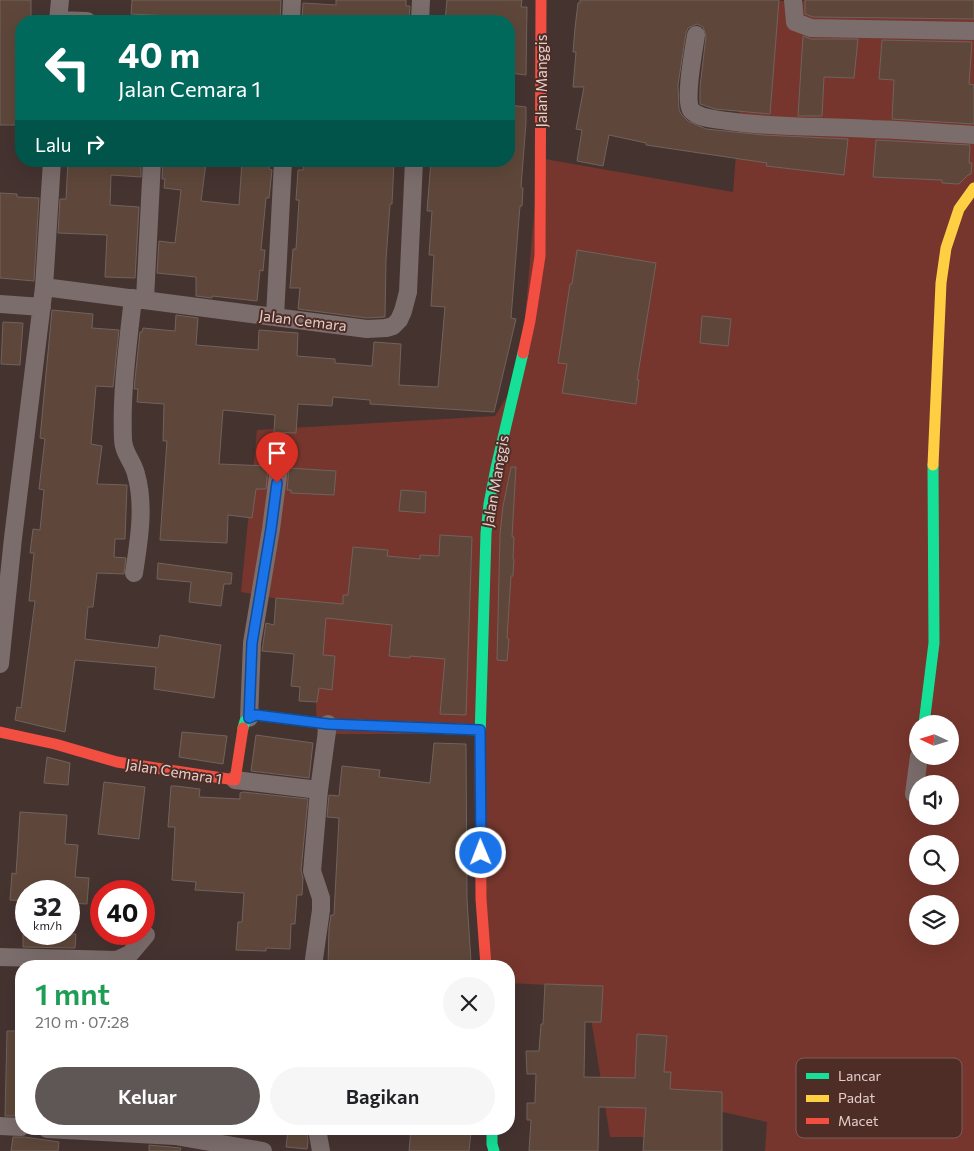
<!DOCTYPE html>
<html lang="id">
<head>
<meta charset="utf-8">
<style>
  :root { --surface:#fff; --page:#f6f6f6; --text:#202124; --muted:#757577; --accent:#5f5756 }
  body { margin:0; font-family:Commissioner,sans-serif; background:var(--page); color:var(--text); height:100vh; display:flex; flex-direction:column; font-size:19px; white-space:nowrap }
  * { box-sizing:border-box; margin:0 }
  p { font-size:16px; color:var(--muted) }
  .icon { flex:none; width:28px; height:28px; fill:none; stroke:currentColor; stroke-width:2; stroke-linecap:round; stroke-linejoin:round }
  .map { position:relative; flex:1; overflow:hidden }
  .panel { position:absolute; left:15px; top:960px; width:500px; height:175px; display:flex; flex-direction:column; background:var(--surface); border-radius:20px; box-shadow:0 5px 20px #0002 }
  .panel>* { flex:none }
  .guide { position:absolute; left:15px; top:15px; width:500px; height:152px; border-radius:20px; box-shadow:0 5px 20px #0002; background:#00695c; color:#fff; overflow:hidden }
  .needle { width:32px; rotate:274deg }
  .controls { position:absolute; left:909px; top:715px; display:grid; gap:10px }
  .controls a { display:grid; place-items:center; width:50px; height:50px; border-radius:50%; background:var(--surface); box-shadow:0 5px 20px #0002; font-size:25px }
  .speed { position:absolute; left:15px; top:880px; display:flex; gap:10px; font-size:25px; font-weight:700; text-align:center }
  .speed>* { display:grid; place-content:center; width:65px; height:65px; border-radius:50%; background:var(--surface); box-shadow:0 5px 20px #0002; line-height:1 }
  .speed small { font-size:12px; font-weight:400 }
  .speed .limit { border:8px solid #d22; background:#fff; color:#111 }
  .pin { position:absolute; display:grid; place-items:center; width:42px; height:42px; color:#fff; margin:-51px -21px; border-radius:50% 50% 50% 0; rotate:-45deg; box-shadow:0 0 5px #0007 }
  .pin .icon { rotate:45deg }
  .me { position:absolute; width:55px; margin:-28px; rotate:359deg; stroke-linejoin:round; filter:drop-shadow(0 0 4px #0008) }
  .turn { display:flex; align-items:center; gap:18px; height:105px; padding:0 20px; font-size:22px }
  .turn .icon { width:65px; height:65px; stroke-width:2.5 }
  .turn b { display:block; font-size:35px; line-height:42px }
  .then { display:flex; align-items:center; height:48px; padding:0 20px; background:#0003; gap:10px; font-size:19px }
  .round { display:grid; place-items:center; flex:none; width:52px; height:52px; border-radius:26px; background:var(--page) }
  .overview { display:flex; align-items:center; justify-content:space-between; height:85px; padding:0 20px }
  h1 { font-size:30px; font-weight:600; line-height:38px; color:#1e9e55 }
  .cta { display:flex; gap:10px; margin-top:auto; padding:10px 20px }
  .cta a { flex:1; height:58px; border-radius:30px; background:var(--accent); color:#fff; font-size:20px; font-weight:600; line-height:58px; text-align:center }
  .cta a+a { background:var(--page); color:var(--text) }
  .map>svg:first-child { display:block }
  .green { fill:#76362d; fill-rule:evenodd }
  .building { fill:#5e473a; stroke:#70625d }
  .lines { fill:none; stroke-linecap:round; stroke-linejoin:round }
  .street { stroke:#7b6d6b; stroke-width:18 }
  .fast { stroke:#16e098; stroke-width:11 }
  .slow { stroke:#ffcf43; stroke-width:11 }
  .jam { stroke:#f24e42; stroke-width:11 }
  .route-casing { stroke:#114b97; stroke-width:12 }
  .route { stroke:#1a73e8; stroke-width:9 }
  .labels { text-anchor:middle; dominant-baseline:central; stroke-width:4; stroke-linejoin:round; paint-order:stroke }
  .street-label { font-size:15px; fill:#e3cec9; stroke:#4e2d27 }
  .key { fill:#4e2d27; stroke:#7b5d58; stroke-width:1 }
  .key-label { font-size:14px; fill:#e3cec9 }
</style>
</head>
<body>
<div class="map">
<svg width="974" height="1151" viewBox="0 0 974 1151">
  <rect width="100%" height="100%" fill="#453330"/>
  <path class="green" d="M748,1L974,2V1151H765L767,1122L682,1103L657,1137H610L586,987L509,983V966H487L479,734H317L314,639L289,601L241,592L257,430L495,416L520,375L539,158L733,192ZM918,724H950V756H918ZM918,784H950V816H918ZM918,844H950V876H918ZM918,904H950V936H918Z"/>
  <path class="building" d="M0,0H31V21H21V125H0Z
    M132,0H281L280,21L172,17V16L131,14Z
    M336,0H406V6H410L409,21H302L303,3L336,5Z
    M447,0H522L521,7H527L526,75L509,73V21H445Z
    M580,0H779L770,114L715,109L700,104V87L706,36L703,27L697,24L688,28L686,33L678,85L679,109L681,114L688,121L706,129L763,135L848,139L844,175L766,166L767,163L646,145V143L609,135L603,166L577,161L582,130L576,129L584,87H573L576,52H573L575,28L578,3H580Z
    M805,0H974V19L813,17L805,14Z
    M803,36L811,39H858L854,78L824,77L822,116H798Z
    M882,40L972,42L969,84L974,85V124L892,119L894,80L879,79Z
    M509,105L526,107V123L521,187L523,188L522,206H520L511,318L516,319L494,412L370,404V400L333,397L332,406L298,404L296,433L274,432L275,415L223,410L219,464L268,466L266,489H256L252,518L228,515L227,543L160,540L167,441H163L164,404L137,402L138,389H134L140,332H142L143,328L175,331L176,315L198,318L196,345L258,350L259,330L298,333L297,356L335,359V363L372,366L374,342L401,344L399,385L438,387L445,307L431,306L434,255H429L432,211H427L431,161H509Z
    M876,140L970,145L969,163H972L971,174L968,175L959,184L942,183V180L873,177Z
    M68,161H141V177L111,175L110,205L139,207L135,278L105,277L107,235L58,233L60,199H66Z
    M163,161H191L206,163L201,201L239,205L242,161H269V169L272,170L269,198H266L261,250H265L263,271L260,270L257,301L212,296V298L196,296V277L157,273L159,241L175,243L181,190L164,188L165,179H162Z
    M304,161H394L392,204H390L386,260L385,317L367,318L298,309L300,288H290L293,249H296L299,200H296L298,170H303Z
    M0,193L17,194V197L39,198L34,281L0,278Z
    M577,250L656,263L637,380H639L636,404L562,393L567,364L558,363L570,284H572Z
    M52,310L93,314L92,328L119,330L113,387L96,386L91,444L102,446L97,484L127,485L125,539H115L114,557L126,558L124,574L97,573L93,607H88L85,639L158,648L160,635L221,645L214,698L154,689L156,667L75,660L65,732L15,720L17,707L21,708L35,601H29L34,553H30L33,529L40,530L44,490L39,489L45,439L40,438Z
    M702,316L731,319L728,346L700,343Z
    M3,322L23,323L20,365L1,364Z
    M511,467H516L512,537H514L513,559H514L513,576H511L507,638L509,639L507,661L497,660L500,534L503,506Z
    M289,468L336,471L334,495L291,493V490H287Z
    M401,490L426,492L425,513L399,511Z
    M440,535L472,537L466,715L440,714L445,659L410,656V658L389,656L392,625L326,618L323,655L335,656L332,690L319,688L317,702L299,701L300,687L291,686L294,654L262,651L266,623L274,625L276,598L343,604V595H348L353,547L388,550L387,556L420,559V555L439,556Z
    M158,563L232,573L231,584H224L221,606L189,602L191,582L157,579Z
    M182,732L227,736L223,764L179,757Z
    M256,735L313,743L309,778L251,771Z
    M434,743L466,744L467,899L471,962L431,961V963L408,962V966H328L329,928L331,915H334L339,818L327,817L329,795L339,796L342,766L380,770L379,777L430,783Z
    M47,757L70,763L68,785L44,783Z
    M104,782L145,787L139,839L98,834Z
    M171,786H176L200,789L199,797L240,799V793L243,792L308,799L301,870L303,878L302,895H297L295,924H291L290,949L266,948V951L236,950L238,922H242L244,893L195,890L196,882L172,880L175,827H168Z
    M20,812L67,815L65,844L78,845L75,877L89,878L87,904L69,903V891H26V901L10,900L12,873L16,874Z
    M23,934H76L75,948L23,947Z
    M545,984L603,986L601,1022H585L584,1077L635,1078L637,1034L667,1036L664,1072H671L670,1089L722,1092V1151H643L646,1108L599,1107L598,1151H529L531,1120H527V1103H535L536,1074H527L526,1051H539L541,1024H543Z
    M7,1031H21V1116H5Z
    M411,1129H467V1131L471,1132L469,1151H409Z
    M288,1130L307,1132L308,1141L307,1149L286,1147Z
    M13,1137H24L59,1142L58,1151H11Z
    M149,1145L181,1148L180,1151H149Z"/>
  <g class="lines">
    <path class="street" d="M793,0L795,22L811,28L974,31
      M58,20L87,21
      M58,21L60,0
      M291,21L292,0
      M420,21L421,0
      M696,35C694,48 684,102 691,110C699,119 717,119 727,121C777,128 822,126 872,129C906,130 940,133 974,135
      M44,287L367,329L386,328L393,326L399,320L403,311L408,292L414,161
      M133,298C128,344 121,392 123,439C123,453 133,461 136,474C145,505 139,541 134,573
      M145,299L152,161
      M0,304L42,307
      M275,317L283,161
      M0,664L13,538L44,287L52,161
      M249,718L252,643L271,529L279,468
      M235,780L319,790L312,871L321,898V910L313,966
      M319,790L328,724
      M914,794L919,756
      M0,957L117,960L130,954L146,935
      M0,1126L21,1127
      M47,1129L175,1136L263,1151
      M317,1129L321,1151"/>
    <path class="fast" d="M924,724L934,643L933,465
      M243,728L245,721L256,715L328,724L480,730
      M480,738L486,533L489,504L496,468L523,353
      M492,1129V1144L494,1151"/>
    <path class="slow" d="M933,465L941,283L946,248L959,209L974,188"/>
    <path class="jam" d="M523,353L530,321L540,256L541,0
      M0,732L55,744L117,762L235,780L243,728
      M480,738L481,899L486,966"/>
  </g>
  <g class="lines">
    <g class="route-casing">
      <path id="route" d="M277,483L271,529L252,643L249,718L256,715L328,724L480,730L481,853"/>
    </g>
    <use href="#route" class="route"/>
  </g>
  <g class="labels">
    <g class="street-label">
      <text transform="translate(541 81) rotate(-90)">Jalan Manggis</text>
      <text transform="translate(303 320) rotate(7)">Jalan Cemara</text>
      <text transform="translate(495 481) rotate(-80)">Jalan Manggis</text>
      <text transform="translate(174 771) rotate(9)">Jalan Cemara 1</text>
    </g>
  </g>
  <rect x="796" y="1058" width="166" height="80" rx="8" class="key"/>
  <rect x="806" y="1073" width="23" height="6" fill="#16e098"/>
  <rect x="806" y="1095" width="23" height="7" fill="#ffcf43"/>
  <rect x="806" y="1118" width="23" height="6" fill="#f24e42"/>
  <g class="key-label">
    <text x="838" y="1081">Lancar</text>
    <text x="838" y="1103">Padat</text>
    <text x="838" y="1126">Macet</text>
  </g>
</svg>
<div class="controls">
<a><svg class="needle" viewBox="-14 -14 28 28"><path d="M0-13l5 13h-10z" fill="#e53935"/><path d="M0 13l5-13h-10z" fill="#757577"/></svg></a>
<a><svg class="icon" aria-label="sound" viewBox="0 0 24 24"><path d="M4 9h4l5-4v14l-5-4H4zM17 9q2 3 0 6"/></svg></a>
<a><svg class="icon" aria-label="search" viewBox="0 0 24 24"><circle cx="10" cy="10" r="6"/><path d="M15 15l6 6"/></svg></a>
<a><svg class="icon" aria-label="layers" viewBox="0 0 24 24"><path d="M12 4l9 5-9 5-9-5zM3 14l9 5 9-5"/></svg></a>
</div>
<div class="speed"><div>32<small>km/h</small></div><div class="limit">40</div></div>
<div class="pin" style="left:277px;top:483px;background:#d93025"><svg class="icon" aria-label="arrive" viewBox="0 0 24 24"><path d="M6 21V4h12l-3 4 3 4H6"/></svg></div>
<svg class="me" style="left:481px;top:853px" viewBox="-20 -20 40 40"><circle r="17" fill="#1a73e8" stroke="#fff" stroke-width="3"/><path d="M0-11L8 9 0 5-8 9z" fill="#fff"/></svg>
<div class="guide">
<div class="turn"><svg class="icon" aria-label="left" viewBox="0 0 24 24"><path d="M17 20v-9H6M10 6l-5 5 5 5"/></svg><div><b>40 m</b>Jalan Cemara 1</div></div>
<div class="then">Lalu<svg class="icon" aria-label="right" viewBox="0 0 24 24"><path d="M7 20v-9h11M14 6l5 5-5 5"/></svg></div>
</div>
<section class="panel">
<div class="overview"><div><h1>1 mnt</h1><p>210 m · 07:28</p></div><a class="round"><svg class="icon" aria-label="close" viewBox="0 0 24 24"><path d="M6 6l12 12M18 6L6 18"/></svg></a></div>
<div class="cta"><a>Keluar</a><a>Bagikan</a></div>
</section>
</div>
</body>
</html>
